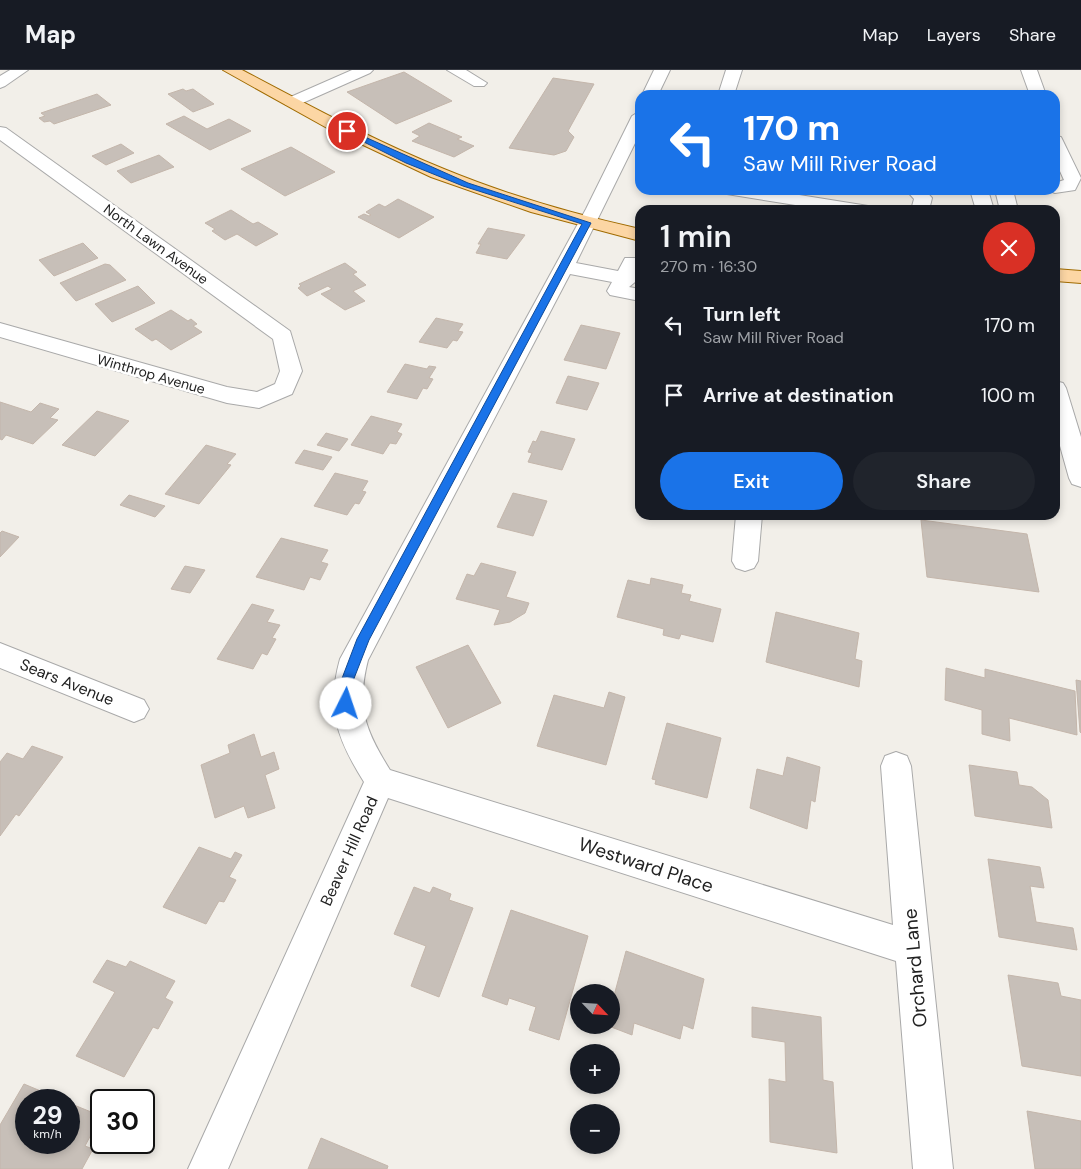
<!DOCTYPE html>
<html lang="en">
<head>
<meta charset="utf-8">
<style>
  :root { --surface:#171b24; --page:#20242c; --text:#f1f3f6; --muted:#9ea1a6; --line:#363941; --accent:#1a73e8 }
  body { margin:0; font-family:"DM Sans",sans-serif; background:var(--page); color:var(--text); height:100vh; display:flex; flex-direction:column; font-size:19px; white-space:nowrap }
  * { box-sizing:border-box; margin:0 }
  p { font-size:16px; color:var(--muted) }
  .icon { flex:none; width:28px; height:28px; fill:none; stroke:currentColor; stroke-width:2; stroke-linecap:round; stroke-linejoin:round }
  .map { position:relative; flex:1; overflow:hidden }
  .side { position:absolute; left:635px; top:135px; width:425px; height:315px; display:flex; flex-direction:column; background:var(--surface); border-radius:15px; box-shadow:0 2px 8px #0003 }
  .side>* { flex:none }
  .hud { position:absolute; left:635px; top:20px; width:425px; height:105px; border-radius:15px; box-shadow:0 2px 8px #0003; background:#1a73e8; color:#fff; overflow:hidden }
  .needle { width:32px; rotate:115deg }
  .controls { position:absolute; left:570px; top:914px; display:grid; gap:10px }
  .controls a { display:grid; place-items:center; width:50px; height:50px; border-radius:50%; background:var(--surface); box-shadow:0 2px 8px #0003; font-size:25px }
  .speed { position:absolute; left:15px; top:1019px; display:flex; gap:10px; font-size:25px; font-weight:700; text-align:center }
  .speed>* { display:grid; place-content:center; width:65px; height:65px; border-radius:50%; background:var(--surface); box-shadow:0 2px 8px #0003; line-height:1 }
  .speed small { font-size:12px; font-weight:400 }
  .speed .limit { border:2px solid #111; border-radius:8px; background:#fff; color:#111 }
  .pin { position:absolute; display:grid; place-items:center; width:42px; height:42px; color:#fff; margin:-21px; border:2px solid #fff; border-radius:50%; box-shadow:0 1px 5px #0007 }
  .me { position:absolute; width:55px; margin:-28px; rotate:4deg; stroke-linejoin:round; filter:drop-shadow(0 0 4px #0008) }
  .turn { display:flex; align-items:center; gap:18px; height:105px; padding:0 25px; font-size:22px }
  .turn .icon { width:65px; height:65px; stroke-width:2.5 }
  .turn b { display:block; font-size:35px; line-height:42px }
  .round { display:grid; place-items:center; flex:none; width:52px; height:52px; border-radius:26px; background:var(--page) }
  .headline { display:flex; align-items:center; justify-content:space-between; height:85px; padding:0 25px }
  h1 { font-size:30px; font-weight:600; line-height:38px }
  .primary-button { display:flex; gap:10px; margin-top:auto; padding:10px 25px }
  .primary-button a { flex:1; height:58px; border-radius:30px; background:var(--accent); color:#fff; font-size:20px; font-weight:600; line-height:58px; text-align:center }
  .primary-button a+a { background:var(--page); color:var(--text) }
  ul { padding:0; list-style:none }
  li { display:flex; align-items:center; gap:15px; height:70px; padding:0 25px }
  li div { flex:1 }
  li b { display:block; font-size:19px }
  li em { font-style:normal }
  header { display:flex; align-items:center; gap:30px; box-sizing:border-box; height:70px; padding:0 25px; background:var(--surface); border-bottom:1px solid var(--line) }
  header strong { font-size:24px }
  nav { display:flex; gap:28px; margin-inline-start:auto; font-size:18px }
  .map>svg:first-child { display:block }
  .building { fill:#c7bfb8; stroke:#c4b6ab }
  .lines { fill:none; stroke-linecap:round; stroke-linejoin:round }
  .minor-casing { stroke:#a9a9a9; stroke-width:2 }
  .major-casing { stroke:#a06b00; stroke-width:2 }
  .minor { fill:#fff; fill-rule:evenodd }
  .major { fill:#fcd6a4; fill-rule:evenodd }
  .route { fill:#1a73e8; stroke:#114b97 }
  .labels { text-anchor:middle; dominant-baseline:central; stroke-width:5; stroke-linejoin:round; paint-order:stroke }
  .far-street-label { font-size:14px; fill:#222; stroke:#fff }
  .street-label { font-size:16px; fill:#222; stroke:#fff }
  .near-street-label { font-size:19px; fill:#222; stroke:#fff }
</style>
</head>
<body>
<header>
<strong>Map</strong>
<nav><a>Map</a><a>Layers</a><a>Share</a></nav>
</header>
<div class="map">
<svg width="1081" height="1099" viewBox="0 0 1081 1099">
  <rect width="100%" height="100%" fill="#f2efe9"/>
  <path class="building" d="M404,2L452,31L396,54L347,22Z
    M553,8L594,14L568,61L574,67L566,81L554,85L509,78Z
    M183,19L186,21L193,19L214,34L193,42L168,24Z
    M97,24L111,35L54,54L50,51L44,52L39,48L45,46L41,43Z
    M184,46L207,59L229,49L251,61L210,80L166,54Z
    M429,53L462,67L457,69L474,76L454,87L412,71L420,66L412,62Z
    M121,74L134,83L106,95L92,86Z
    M291,77L335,102L285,126L241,99Z
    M159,85L174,97L131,113L117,101Z
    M398,129L434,147L399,168L358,147L364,144L369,146L371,145L366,142L379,134L385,137Z
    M231,140L253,154L258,152L278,164L256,176L237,164L225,170L212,161L215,159L205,153Z
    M488,158L525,165L507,189L476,183L481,174H478Z
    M83,173L98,188L54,206L39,190Z
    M345,193L357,202L353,204L366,215L353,221L365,231L345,240L321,224L332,219L328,216L307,226L298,218L301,216L299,214Z
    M105,194L110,195L126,210L76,231L60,213Z
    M138,216L155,233L112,252L95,234Z
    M171,240L188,251L191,249L197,254L193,256L202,262L171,280L156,269L152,271L135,259Z
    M436,248L463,254L458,261L463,262L457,271L453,270L447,278L419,272Z
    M581,255L620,263L606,299L564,290Z
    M405,294L427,299L429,296L436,297L429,308L433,309L427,319L423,318L417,329L387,322Z
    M568,306L599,313L587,340L556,333Z
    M0,332L31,342L40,333L59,339L50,348L58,350L33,374L6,365L2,370L0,369Z
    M97,341L129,351L95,386L62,375Z
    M371,346L402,354L397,362L402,364L396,374L390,373L383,384L351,375Z
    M541,361L575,369L562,400L528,392L532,383L528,382L533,371L536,372Z
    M326,363L348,369L339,381L317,375Z
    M206,375L236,384L227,394L231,395L199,434L165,424Z
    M304,380L332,387L323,400L295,393Z
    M335,403L368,411L362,421L366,422L359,434L355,433L347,445L314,436Z
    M513,423L547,431L533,466L497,457Z
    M129,425L165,436L155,447L120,435Z
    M921,450L1027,464L1039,522L927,507Z
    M2,461L19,467L0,487V463Z
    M281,468L328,480L321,492L328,494L320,510L310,507L304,520L256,507Z
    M481,493L516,502L506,527L529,533L525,543L510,552L494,555L500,540L456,529L467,504L474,506Z
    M185,496L205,500L190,523L171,519Z
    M651,508L683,515L681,523L691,525L689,531L721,539L713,572L681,564L679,569L663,565L664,559L617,547L628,510L650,515Z
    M252,534L274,540L267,552L280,555L272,568L276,569L267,585L262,583L253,599L217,589Z
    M776,542L859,563L855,589L862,591L859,617L766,592Z
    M468,575L501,633L448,658L416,597Z
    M946,598L985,608V599L1075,621L1077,665L1009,648L1010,671L982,664V640L945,630Z
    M1076,610L1081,611V663L1080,662Z
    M609,622L625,627L606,695L537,676L554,625L604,638Z
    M667,653L721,668L707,728L655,714L656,710L652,709Z
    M254,664L261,687L274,682L279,699L265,705L275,738L248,748L244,736L215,748L201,695L230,683L228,675Z
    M32,676L63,687L19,746L16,744L0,766V692L7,683L23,689Z
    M787,687L820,697L815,732L811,730L807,759L750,738L757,699L783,706Z
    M969,695L1017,702L1019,715L1032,717L1048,730L1052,758L975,746Z
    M199,777L231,789L235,782L242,785L229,807L236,810L224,832L219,831L206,854L163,837Z
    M988,789L1040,797L1044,818L1030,816L1036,852L1073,858L1077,880L999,867Z
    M414,817L430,823L433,817L451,824L449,830L473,838L439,927L411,916L426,876L394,864Z
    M511,840L588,866L559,970L529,960L536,937L509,928L507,935L482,926Z
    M626,881L704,909L693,959L683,955L680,969L634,953L632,965L606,955H611V937Z
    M107,890L126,897L130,891L175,911L165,928L173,932L158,959L153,957L124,1007L76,986L115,922L93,912Z
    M1008,905L1058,913L1061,926L1081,930V1006L1022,996Z
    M752,937L821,947L823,1010L833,1012L837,1083L770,1072L769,1009L786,1012L785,972L752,967Z
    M24,1014L62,1030H26V1072H69V1033L101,1046L85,1076L93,1079L82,1099H0V1055Z
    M1027,1041L1081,1051V1099H1035Z
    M321,1068L388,1096L387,1099H308Z"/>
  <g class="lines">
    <g class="minor-casing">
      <path id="minor" d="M10,0H28L5,16L0,18V6Z
        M352,0H373L370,3L298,35H286L284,32L286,29Z
        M447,0H466L487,13L484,16H474Z
        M654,0H670L658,25H642Z
        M726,0H742L734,25H718Z
        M1021,0H1037L1046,25H1030Z
        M640,41V63L576,193L618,201L625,188H639L640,196L636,204L640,208L629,217L640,219V231L610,225L607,221L612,212L570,204L368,590C356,637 365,660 390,700L893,855L881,696L885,686L896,682L907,686L911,696L953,1099H913L896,891L388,728L228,1099H188L364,712C337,669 326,639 340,589L586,139L632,46Z
        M0,57L6,58L290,261L302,301L292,324L259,338L227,333L0,267V253L227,317L257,322L275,314L280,301L273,269L0,70Z
        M1055,66L1061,67L1063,71L1081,108L1075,120L1055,123L1047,120H1055V113L1064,110L1055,90Z
        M724,120H768L862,135L868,136L871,140H827L733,125L727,124Z
        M906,120H925L932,128L929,140H911L914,129Z
        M970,120H988L994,140H976Z
        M995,120H1013L1018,140H1000Z
        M1055,311L1063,313L1066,318L1081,367V417L1072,414L1069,408L1055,358Z
        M736,445H762L758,491L754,498L745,501L736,498L732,491Z
        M0,573L144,630L149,639L144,648L134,652L0,598Z"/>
    </g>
    <g class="major-casing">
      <path id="major" d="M223,0H242C309,35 374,71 444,99C507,125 573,144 640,159V171L531,142L431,107L327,58Z
        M1055,199L1081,201V213L1055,211Z"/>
    </g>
    <use href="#minor" class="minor"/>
    <use href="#major" class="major"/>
  </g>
  <path class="route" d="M347,59L468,113L591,153L369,570L353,611L352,634L346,640L339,634L341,611L357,569L582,154L463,116L406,93L344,62Z"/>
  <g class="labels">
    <g class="far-street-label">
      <text transform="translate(156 174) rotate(36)">North Lawn Avenue</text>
      <text transform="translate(151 304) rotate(16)">Winthrop Avenue</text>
    </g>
    <g class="street-label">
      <text transform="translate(67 612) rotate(22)">Sears Avenue</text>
      <text transform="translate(349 781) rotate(-66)">Beaver Hill Road</text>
    </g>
    <g class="near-street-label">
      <text transform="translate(646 795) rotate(18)">Westward Place</text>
      <text transform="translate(915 898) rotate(-95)">Orchard Lane</text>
    </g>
  </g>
</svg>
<div class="controls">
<a><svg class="needle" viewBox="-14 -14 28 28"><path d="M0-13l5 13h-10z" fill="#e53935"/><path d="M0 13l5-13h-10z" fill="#9ea1a6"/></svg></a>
<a>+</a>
<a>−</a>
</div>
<div class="speed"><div>29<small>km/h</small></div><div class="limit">30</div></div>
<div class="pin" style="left:347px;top:61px;background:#d93025"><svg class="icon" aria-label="arrive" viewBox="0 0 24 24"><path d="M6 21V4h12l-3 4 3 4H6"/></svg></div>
<svg class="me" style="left:346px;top:634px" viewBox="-20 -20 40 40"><circle r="19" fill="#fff"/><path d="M0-13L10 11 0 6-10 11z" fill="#1a73e8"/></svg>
<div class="hud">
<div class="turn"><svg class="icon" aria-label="left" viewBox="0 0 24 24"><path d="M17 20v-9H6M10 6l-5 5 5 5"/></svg><div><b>170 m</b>Saw Mill River Road</div></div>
</div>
<section class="side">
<div class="headline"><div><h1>1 min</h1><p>270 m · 16:30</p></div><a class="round" style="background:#d93025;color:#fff"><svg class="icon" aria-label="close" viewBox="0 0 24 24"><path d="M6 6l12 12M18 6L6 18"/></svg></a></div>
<ul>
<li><svg class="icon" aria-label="left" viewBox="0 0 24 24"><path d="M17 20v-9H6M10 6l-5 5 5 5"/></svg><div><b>Turn left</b><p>Saw Mill River Road</p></div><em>170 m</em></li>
<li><svg class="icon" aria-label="arrive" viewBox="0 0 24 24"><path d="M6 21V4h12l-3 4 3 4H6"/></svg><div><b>Arrive at destination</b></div><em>100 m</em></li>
</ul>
<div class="primary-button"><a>Exit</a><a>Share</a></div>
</section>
</div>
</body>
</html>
